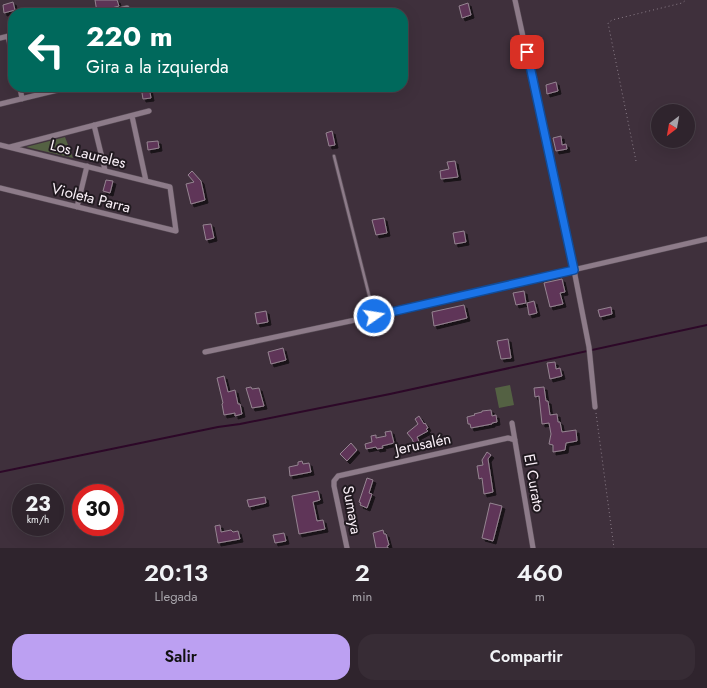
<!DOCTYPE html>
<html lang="es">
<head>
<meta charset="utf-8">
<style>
  :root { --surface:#2f242d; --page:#372c35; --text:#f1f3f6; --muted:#a7a4aa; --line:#4a4149; --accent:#bca0f2 }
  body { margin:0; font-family:Jost,sans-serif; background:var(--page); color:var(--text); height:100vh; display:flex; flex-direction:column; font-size:15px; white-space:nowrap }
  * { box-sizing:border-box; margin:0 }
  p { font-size:13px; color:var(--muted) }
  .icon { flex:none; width:22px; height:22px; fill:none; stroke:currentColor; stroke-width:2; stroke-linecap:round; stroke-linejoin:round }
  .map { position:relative; height:548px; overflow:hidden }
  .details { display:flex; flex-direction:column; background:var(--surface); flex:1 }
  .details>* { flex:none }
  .hud { position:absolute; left:8px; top:8px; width:400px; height:84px; border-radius:16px; box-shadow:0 4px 16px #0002,0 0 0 1px var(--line); background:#00695c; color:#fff; overflow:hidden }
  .needle { width:26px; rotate:211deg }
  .tools { position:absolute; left:651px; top:104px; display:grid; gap:8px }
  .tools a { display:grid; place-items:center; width:44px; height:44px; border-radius:50%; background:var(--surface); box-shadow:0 4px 16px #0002,0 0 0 1px var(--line); font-size:20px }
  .speed { position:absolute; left:12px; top:484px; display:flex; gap:8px; font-size:20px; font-weight:700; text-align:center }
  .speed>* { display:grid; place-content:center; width:52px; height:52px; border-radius:50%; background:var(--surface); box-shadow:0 4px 16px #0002,0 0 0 1px var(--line); line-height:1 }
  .speed small { font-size:10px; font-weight:400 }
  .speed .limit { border:6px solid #d22; background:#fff; color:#111 }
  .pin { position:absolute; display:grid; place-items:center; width:34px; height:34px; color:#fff; margin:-17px; border-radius:8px; box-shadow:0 2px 6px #0006 }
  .me { position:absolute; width:44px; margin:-22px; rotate:77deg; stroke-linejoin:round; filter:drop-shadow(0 0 3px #0008) }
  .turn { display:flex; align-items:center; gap:14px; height:84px; padding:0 12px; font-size:18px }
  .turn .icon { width:52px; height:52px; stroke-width:2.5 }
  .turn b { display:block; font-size:28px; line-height:34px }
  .eta { display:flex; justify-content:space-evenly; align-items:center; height:68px; text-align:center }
  .eta b { font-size:24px; font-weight:600; line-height:28px }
  .cta { display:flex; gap:8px; margin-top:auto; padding:8px 12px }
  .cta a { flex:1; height:46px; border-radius:16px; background:var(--accent); color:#111; font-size:16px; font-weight:600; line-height:46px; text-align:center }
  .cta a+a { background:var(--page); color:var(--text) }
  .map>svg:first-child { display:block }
  .green { fill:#546143 }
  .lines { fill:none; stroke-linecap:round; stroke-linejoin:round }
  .stream { stroke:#2d0828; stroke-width:2 }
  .building { fill:#5f3658; stroke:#958491; filter:url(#shadow) }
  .service-casing { stroke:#584c56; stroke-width:4 }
  .minor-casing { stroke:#584c56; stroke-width:6 }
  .path { stroke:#8c7f8a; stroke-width:1; stroke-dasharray:1 3; stroke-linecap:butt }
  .service { stroke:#8d7b89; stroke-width:2.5 }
  .minor { stroke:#8d7b89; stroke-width:5 }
  .route-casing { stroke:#114b97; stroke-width:10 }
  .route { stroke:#1a73e8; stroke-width:7 }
  .labels { text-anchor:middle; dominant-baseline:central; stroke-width:4; stroke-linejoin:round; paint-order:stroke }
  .street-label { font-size:15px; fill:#fbf1f9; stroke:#211a20 }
</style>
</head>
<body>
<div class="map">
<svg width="707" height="548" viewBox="0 0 707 548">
  <defs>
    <filter id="shadow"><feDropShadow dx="3" dy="3" stdDeviation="0" flood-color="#0009"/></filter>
  </defs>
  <rect width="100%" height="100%" fill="#3f303c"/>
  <path class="green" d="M65,137L73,158L26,147Z
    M510,385L514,405L499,408L495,388Z"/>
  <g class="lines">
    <path class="stream" d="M0,472L218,427L240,424L390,394L707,325"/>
  </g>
  <path class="building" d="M95,0H117L119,6L97,12Z
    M13,2L15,10L4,13L3,5Z
    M468,3L471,15L462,18L459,6Z
    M556,82L558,91L547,94L546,85Z
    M141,87H149L151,98L143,99Z
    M332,131L335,145L329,146L326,133Z
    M561,136L562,145L566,144L567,149L556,151L553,138Z
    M158,141L159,148L148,150L147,142Z
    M455,161L458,177L441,179L440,171L449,169L447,162Z
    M192,171L201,181L205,200L191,204L186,184L194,182L188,175Z
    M106,180L113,181L110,193L103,191Z
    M384,218L387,233L376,235L372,220Z
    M211,224L214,238L206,240L203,225Z
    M464,231L466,242L455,244L453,233Z
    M562,279L565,292L560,293L563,304L550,307L544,283Z
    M524,291L526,303L516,305L513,293Z
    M534,301L537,313L529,315L527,303Z
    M464,305L467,318L434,326L432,312Z
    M611,307L612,314L600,317L598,310Z
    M266,311L268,322L257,324L255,313Z
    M508,339L511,358L501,359L497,341Z
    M283,348L286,360L271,364L268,352Z
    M555,362L556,369L560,368L562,376L550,379L547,363Z
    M224,376L228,392L235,390L238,404H240L242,414L235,416V413L224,415L222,404L223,403L217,378Z
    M251,387L252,389L259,388L264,406L252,408L246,388Z
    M544,387L546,401H548L550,415L557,414L558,422H560L562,432L576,430L577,441L566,443L565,450L553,452V445L549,444L551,434L549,423L542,424L539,396L535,397L534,388Z
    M491,410L492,416L496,415L497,422L492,423V424L471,428L470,424H468L467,417L475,415L474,414L482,412V411Z
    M419,416L424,424L425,423L428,428L426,429L428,431L417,437L421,446L416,448L412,439L407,433L418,424L415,419Z
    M391,431L394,443L382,446L383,448L377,449L376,447L366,449L365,444L372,442L371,436L376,435V438L386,436L385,432Z
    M351,443L357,450L347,461L340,454Z
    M487,452L491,455L488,459L493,492L484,494L482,478L479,479L477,466L483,465L482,460Z
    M302,461L303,464L309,463L311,472L290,476L289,467L298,465V462Z
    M367,478L373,480L369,493L372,494L367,508L360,505L361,503L359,502Z
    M318,491L320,500L313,502L317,521L323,520L325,529L299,534L292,496Z
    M265,497L266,503L249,507L247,500Z
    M490,503L502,506L493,541L482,538Z
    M220,525L221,532L231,530L233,532L238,531L240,539L218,543L215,526Z
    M383,530L384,534H386L389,545L387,546L388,548H376L373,533Z
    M284,533L286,541L275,543L273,535Z"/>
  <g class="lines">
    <g class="service-casing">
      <path id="service" d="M334,156L374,315"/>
    </g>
    <g class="minor-casing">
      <path id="minor" d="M515,0L574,270L589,347L595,407
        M107,13L127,8L128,13
        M8,36L13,58
        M0,38L13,35
        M20,87L22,99
        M0,104L70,87
        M132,116L146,181
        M94,125L105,170
        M0,145L170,187L176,231L0,188
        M10,147L149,111
        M77,207L87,166
        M205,352L374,316L707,239
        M512,423L533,548
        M347,548L334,486V481L338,476L508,438L515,440"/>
    </g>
    <path class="path" d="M636,161L608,23L612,20L682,3L686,0
      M596,413L614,548"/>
    <use href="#service" class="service"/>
    <use href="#minor" class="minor"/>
  </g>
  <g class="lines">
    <g class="route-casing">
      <path id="route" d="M374,316L574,270L527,52"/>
    </g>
    <use href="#route" class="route"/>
  </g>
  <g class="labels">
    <g class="street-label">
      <text transform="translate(88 154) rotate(14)">Los Laureles</text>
      <text transform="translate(91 198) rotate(14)">Violeta Parra</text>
      <text transform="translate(423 444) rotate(-12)">Jerusalén</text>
      <text transform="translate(534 483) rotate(80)">El Curato</text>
      <text transform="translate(352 510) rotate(80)">Sumaya</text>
    </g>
  </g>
</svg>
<div class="tools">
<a><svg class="needle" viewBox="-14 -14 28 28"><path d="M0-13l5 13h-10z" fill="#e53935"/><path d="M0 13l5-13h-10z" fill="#a7a4aa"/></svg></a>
</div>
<div class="speed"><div>23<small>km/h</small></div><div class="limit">30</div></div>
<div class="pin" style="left:527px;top:52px;background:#d93025"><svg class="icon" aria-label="arrive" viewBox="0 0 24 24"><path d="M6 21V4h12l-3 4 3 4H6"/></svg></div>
<svg class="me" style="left:374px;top:316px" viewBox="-20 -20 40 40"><circle r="17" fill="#1a73e8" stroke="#fff" stroke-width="3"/><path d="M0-11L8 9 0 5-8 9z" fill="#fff"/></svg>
<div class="hud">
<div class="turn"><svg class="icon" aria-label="left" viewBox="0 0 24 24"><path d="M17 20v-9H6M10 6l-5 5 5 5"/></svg><div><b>220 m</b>Gira a la izquierda</div></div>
</div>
</div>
<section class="details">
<div class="eta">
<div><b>20:13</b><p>Llegada</p></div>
<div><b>2</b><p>min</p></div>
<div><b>460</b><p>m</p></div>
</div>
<div class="cta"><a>Salir</a><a>Compartir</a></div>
</section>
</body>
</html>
